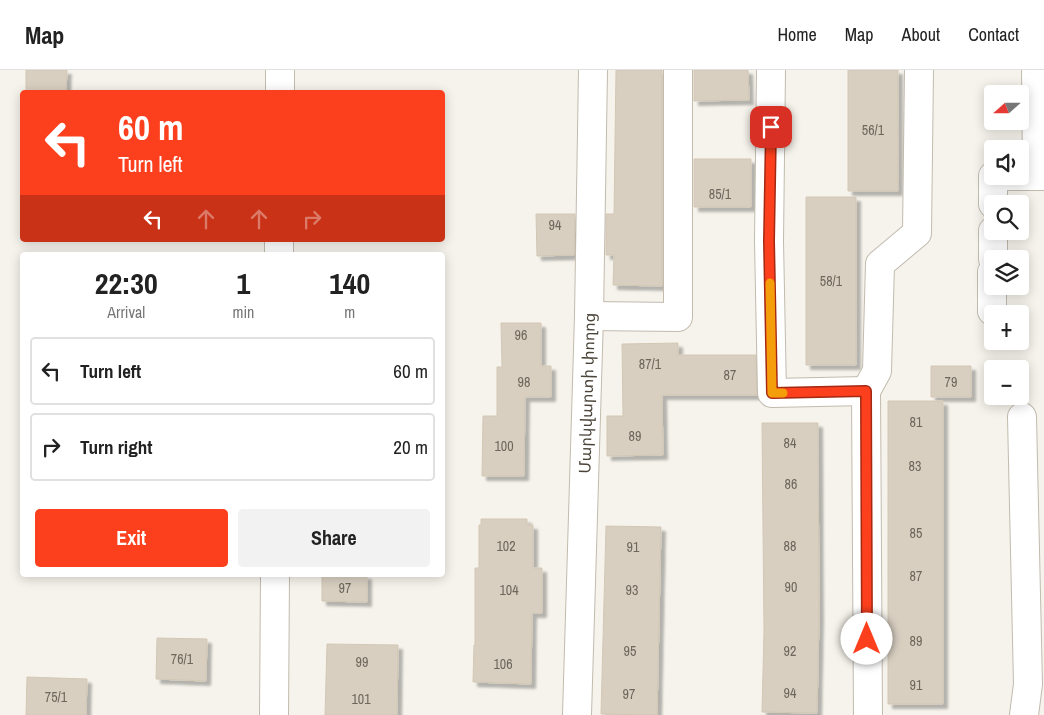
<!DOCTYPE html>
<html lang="en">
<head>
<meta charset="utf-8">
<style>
  :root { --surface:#fff; --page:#f2f2f2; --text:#222; --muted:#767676; --line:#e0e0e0; --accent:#fc3f1d }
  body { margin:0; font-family:"Archivo Narrow","Noto Sans Armenian",sans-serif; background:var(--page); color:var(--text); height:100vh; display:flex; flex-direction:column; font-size:19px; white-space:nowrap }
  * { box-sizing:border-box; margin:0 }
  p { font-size:16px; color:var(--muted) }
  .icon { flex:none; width:28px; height:28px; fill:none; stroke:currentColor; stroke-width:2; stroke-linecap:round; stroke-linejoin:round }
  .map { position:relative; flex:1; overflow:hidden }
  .panel { position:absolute; left:20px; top:182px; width:425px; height:325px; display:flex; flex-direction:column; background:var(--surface); border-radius:5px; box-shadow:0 2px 12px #0003 }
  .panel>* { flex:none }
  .banner { position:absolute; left:20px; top:20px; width:425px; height:152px; border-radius:5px; box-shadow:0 2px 12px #0003; background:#fc3f1d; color:#fff; overflow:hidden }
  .needle { width:32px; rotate:249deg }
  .tools { position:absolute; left:984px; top:15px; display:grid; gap:10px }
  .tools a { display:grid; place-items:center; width:45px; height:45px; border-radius:5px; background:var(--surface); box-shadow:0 2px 12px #0003; font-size:25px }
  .pin { position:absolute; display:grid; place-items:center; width:42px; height:42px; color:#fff; margin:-21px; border-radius:10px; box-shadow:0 2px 8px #0006 }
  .me { position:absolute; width:55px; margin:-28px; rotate:0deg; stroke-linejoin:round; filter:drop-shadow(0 0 4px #0008) }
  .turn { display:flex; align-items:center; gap:18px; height:105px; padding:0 15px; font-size:22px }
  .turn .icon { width:65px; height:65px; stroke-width:2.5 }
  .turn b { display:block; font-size:35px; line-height:42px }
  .lanes { display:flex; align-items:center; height:48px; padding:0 15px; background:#0003; justify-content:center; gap:25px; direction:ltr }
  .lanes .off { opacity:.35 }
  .eta { display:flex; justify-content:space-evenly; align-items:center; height:85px; text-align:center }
  .eta b { font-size:30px; font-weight:800; line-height:35px }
  .primary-button { display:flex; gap:10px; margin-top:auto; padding:10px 15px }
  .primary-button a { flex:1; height:58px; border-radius:5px; background:var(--accent); color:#fff; font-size:20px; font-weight:800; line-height:58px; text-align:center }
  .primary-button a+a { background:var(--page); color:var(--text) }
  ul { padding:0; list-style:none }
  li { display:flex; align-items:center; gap:15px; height:68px; margin:0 10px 8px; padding:0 5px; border:2px solid var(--line); border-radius:5px }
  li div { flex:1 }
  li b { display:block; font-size:19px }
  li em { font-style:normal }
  header { display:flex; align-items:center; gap:30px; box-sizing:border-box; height:70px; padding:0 25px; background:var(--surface); border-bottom:1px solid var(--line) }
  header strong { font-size:24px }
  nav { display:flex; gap:28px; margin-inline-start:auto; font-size:18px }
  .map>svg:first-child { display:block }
  .building { fill:#d8cfc1; stroke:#d3c7b4; filter:url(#shadow) }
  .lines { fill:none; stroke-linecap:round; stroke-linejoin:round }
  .minor-casing { stroke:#c2bbae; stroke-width:30 }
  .minor { stroke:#fff; stroke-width:28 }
  .route-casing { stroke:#a42913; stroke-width:12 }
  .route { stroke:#fc3f1d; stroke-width:9 }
  .slow { stroke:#f59e0b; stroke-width:9 }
  .labels { text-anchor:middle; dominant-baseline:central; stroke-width:4; stroke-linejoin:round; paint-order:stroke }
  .number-label { font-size:14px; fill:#6e675b }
  .street-label { font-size:16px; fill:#4b4439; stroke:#fff }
</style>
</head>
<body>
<header>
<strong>Map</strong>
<nav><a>Home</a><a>Map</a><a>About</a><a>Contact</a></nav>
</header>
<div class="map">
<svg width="1044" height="645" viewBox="0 0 1044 645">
  <defs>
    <filter id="shadow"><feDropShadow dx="4.5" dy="4.5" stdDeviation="1" flood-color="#0004"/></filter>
  </defs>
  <rect width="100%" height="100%" fill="#f6f3ec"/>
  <path class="building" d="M26,0H67L66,22H26Z
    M616,0H662V216L613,215L614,185H606V144H614Z
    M694,0H748L749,30L694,31Z
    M848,0H898V121H848Z
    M694,89H751V137H694Z
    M806,127H856V295H806Z
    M536,144H575L574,185L537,186Z
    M501,253H541V296H551V327H525L524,406H482L483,346H497V297H502Z
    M678,273V285H756L757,325H662L663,385L607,386V346H623L622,274Z
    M931,296H971V327H931Z
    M888,331H943V634H888Z
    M762,353H818L819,548L817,643L762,642L764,561Z
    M481,449H527V455H533V498H542V543H532L531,614L473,612L474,575H475V498H479V455H481Z
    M606,456L661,457L657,645L601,644Z
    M322,505H367V532L322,531Z
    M157,568L207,569L206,611L156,609Z
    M327,574L398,575L397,645H325Z
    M27,607L87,609L86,645H26Z"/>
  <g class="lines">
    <g class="minor-casing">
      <g id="minor">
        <path d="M771,0L769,171L772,323L866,321"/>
        <path d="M1036,0L1037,106"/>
        <path d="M280,22V0"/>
        <path d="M993,134V106H1044"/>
        <path d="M279,185V170"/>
        <path d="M993,189V161"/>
        <path d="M992,241V202"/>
        <path d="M589,246L678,247V0"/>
        <path d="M1022,347L1028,614L1024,645"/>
        <path d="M274,645L275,505"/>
        <path id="s1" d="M577,645L589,246L593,0"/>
        <path d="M868,645L866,321L877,301L880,194L917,163L919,0"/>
      </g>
    </g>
    <use href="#minor" class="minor"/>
  </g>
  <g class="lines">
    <g class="route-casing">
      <path id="route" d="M771,57L769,171L772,323L866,321L867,569"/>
    </g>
    <use href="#route" class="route"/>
    <path class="slow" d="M770,213L772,323H783"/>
  </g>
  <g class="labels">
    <g class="number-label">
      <text x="873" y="60">56/1</text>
      <text x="720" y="124">85/1</text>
      <text x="555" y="155">94</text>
      <text x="831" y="211">58/1</text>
      <text x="521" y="265">96</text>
      <text x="650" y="294">87/1</text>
      <text x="730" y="305">87</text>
      <text x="524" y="312">98</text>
      <text x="951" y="312">79</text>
      <text x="916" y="352">81</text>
      <text x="635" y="366">89</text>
      <text x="790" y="373">84</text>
      <text x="504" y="376">100</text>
      <text x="915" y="396">83</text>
      <text x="791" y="414">86</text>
      <text x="916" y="463">85</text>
      <text x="506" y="476">102</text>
      <text x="790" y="476">88</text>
      <text x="633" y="477">91</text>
      <text x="916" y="506">87</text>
      <text x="791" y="517">90</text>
      <text x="345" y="518">97</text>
      <text x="509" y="520">104</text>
      <text x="632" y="520">93</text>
      <text x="916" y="571">89</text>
      <text x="630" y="581">95</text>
      <text x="790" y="581">92</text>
      <text x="182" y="589">76/1</text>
      <text x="362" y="592">99</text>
      <text x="503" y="594">106</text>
      <text x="916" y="615">91</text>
      <text x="790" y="623">94</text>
      <text x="629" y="624">97</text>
      <text x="56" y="627">75/1</text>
      <text x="361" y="629">101</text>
    </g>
    <g class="street-label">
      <text stroke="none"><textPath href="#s1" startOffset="322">Մարկվարտի փողոց</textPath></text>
    </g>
  </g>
</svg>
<div class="tools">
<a><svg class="needle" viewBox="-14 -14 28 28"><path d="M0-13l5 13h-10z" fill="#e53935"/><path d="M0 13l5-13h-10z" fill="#767676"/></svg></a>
<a><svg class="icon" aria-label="sound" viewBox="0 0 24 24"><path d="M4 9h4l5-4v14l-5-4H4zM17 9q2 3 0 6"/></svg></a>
<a><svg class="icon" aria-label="search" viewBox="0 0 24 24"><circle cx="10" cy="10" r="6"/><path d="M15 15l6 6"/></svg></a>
<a><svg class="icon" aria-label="layers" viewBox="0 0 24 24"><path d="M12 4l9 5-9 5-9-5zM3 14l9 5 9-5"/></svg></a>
<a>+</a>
<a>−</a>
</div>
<div class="pin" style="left:771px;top:57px;background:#d93025"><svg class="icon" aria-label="arrive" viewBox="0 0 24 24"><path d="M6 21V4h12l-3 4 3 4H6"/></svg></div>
<svg class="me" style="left:867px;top:569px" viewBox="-20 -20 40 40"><circle r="19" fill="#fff"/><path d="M0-13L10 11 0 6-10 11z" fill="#fc3f1d"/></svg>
<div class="banner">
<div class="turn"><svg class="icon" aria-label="left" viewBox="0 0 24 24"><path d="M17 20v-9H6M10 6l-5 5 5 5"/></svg><div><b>60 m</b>Turn left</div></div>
<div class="lanes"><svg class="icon" aria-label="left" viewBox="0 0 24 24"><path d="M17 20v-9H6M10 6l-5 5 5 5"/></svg><svg class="icon off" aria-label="ahead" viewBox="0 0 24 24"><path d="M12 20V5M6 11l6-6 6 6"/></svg><svg class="icon off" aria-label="ahead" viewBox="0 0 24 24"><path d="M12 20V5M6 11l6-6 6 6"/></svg><svg class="icon off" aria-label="right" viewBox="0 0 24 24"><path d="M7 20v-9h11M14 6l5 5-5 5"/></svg></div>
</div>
<section class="panel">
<div class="eta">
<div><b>22:30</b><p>Arrival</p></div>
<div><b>1</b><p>min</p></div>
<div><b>140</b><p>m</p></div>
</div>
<ul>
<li><svg class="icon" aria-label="left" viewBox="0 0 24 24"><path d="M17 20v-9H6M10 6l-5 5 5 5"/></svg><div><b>Turn left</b></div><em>60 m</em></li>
<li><svg class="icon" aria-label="right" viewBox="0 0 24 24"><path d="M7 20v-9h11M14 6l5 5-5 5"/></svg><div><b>Turn right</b></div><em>20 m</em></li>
</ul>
<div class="primary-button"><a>Exit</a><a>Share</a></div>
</section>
</div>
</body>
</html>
